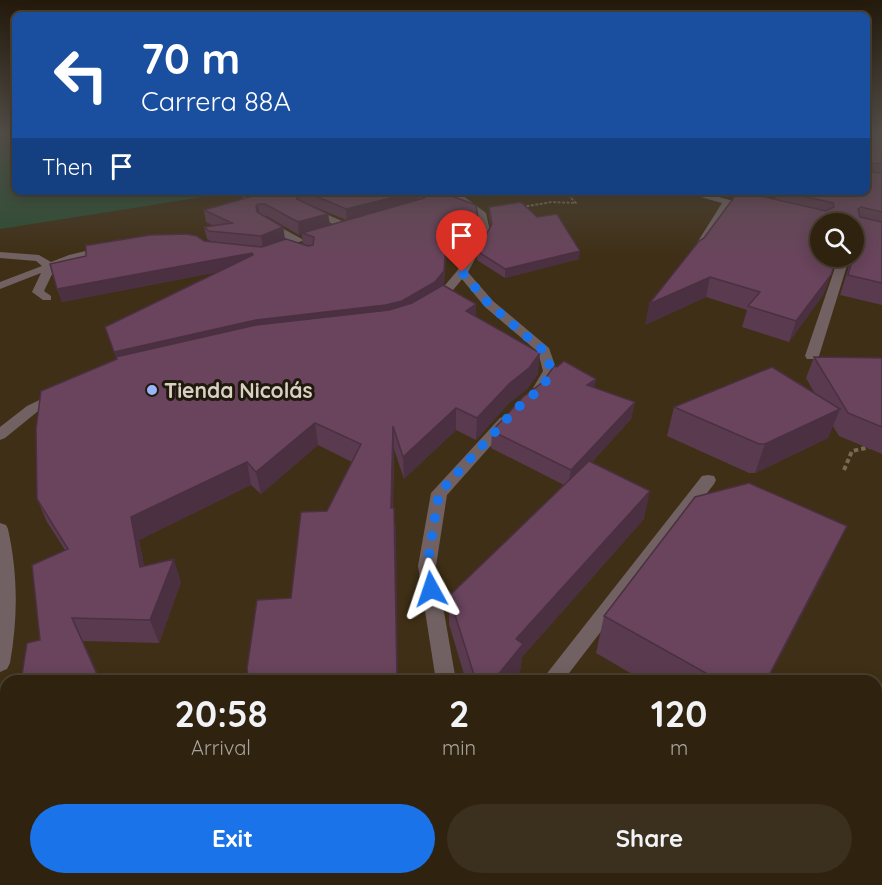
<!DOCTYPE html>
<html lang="en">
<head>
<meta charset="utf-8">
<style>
  :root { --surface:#2f2310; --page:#3b2f1e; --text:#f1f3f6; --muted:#a7a49f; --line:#4a4030; --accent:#1a73e8 }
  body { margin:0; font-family:Quicksand,sans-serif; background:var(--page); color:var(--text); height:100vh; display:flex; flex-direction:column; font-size:22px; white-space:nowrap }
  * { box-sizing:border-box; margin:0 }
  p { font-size:20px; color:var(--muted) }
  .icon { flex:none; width:33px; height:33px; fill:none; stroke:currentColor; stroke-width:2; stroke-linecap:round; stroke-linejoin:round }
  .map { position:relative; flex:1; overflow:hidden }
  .drawer { position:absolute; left:0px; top:675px; width:882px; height:210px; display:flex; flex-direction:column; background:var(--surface); border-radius:18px 18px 0 0; box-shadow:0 3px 15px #0003,0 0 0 2px var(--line) }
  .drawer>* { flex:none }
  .top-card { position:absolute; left:12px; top:12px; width:858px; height:183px; border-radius:9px; box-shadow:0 3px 15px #0003,0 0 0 2px var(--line); background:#1a4fa0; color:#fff; overflow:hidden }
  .tools { position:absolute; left:810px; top:213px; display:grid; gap:12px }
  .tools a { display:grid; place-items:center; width:54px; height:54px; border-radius:50%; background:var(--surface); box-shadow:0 3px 15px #0003,0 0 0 2px var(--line); font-size:30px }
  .pin { position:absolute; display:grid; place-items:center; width:51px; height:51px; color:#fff; margin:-62px -26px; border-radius:50% 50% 50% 0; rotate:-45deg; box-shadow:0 0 6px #0007 }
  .pin .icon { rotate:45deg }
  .me { position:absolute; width:66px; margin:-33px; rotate:355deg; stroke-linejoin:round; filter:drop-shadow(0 0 4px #0008) }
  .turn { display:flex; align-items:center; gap:21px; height:126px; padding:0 30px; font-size:27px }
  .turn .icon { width:78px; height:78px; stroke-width:2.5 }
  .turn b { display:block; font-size:42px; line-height:51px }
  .then { display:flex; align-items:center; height:57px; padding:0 30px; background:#0003; gap:12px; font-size:22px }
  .eta { display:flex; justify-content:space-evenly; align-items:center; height:102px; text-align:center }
  .eta b { font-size:36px; font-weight:700; line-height:42px }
  .button { display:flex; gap:12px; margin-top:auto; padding:12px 30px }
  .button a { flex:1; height:69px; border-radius:36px; background:var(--accent); color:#fff; font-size:24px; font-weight:700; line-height:69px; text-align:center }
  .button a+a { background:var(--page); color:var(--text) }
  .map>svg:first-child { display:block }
  .green { fill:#2b4e33 }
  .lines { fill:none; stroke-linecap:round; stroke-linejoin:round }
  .path-far1 { stroke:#776954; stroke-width:2; stroke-dasharray:3 1.5; stroke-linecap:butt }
  .path { stroke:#776954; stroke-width:4; stroke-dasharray:4.5 3; stroke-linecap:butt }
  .minor { fill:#716162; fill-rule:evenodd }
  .tertiary { fill:#716162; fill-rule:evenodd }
  .wall { fill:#5a3a4f; fill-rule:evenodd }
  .shaded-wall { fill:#4a3040 }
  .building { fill:#69445c; stroke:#4a3040; stroke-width:1.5 }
  .route { stroke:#1a73e8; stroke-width:10; stroke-dasharray:0 18 }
  .poi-dot { fill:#9bb5fd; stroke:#20190e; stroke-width:2 }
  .labels { text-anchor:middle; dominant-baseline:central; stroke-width:6; stroke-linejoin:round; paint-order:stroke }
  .poi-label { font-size:21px; font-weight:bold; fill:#dad0c1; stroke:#20190e; text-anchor:start }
</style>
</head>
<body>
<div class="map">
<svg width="882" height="885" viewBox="0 0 882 885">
  <rect width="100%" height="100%" fill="#3f2f16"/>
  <path class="green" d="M0,132H15V192H235L0,229Z"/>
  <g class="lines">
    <path class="path-far1" d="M240,201L249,194L243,192
      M522,207L551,202L576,203L569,196L578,192"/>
    <path class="path" d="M844,470L852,451L870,447"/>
    <path class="minor" d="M683,192H700L756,207L751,210L730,205L700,254L695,257L690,254L722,203Z
      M312,208L349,224L350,226L341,228L309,213V209Z
      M267,220L302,239L303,241L294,243L263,225L262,223Z
      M106,246L111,249L110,251L77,259L55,268L44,291L51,296V300H43L32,292L41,273L0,289V282L42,266L36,261L0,258V252L39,255L51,262L69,255Z
      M839,256H850L819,356L817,359H807L805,356Z
      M462,269L466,270L493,301L549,348L557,371L545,391L540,392L533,388L543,371L538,352L485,307L456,272Z
      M505,416L510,418L512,421L510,424L447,495L436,566L456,681H436L418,566L431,493L500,418Z
      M708,475L714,476L716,480L714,484L563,681H541L702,476Z
      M484,879H511L514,885H487Z"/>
    <path class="tertiary" d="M447,192H458L486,213L490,231L468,272L439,307L435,308L429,304L457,271L480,231L478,216Z
      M56,392L61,393L63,396L61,399L37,412L5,438L0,440V427L27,406Z
      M0,523L6,525L8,529C18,574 18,618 10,663L7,669L0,672Z"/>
  </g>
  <path class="wall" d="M867,132H882V305L840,295L852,256H854V224H820L838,256L823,295L789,342L742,327L747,310L706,297L645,325L775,199L777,192H867Z
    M267,192H441L478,231L465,252L447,240L444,284L443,285L476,304V317L538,374L527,389L508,404L476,440L456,430L404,479L394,449L393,508L396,531L291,598L327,511L352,462L318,445L261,494L251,485L139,540L144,566L181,582L159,643L83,641L101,681H21L40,640L65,550L47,522L37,499L117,359L105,327L218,272L62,302L57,289L204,241H210L207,239L204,227L214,226L206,222L204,210ZM305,203H306L346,220L330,225L328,214ZM264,216H267L299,235L302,234L303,244L285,239L283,227Z
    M489,207L579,259L505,278L477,260V251L491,226L489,215Z
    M814,357L882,358V454L839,436L833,426L828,438L755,473H749L667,436L674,407L815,394L806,378Z
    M557,367L596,379L594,388L635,402L631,419L592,462L644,519L522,657L520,671L513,681H466L449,624V596L564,485L491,448L492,431Z
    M829,563L767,681H644L596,653L604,616Z
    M876,711L882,714V813L876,809Z
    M6,879H91L89,885H0Z"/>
  <path class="shaded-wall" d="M297,192H298L299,203L297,205L295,193Z
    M415,192H418V203L347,221L346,209Z
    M258,204L260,216L258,218L256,206Z
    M328,214L330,226L302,233V234L299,235L298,222Z
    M478,218V231L465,252L466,240Z
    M283,227L285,240L263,249L261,236Z
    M447,228L444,284L435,295L402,314L119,366L114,352Z
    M580,251L579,259L505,278V269Z
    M252,253L254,265L62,302L57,289Z
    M838,256L823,295L789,342L796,321Z
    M710,277L706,297L645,325L649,304Z
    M476,304V325L466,311Z
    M540,353L538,374L527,389L508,404L476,440L477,418L510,383Z
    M596,379L593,396L587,385Z
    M635,402L631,419L568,488L571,470Z
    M456,408V430L404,479L403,457Z
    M840,409L828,438L755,473L765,444Z
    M315,423L318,445L261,494L256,472Z
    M393,426L394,449L392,531L391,508Z
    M247,462L251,485L139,540L149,590L140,567L131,517Z
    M650,491L644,519L522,657L520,671L513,681H493L516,639Z
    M394,508L396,531L398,681H397Z
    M847,526L829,563L767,681H766Z
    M174,559L181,582L159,643L150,620Z
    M72,618L83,641L101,681H100Z
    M42,879H48L52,885H38Z
    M77,879H91L89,885H81Z"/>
  <path class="building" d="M867,132L882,134V164L872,163V172L882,173V212L861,207L858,209L860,217L882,222V283L848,275L859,237L857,235H854V224H820V256H838L831,275L796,321L748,306L760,292L710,277L649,304L699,241L704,238L738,192H742L826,211L834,207L833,203L785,192H867Z
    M267,192H297L295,193L297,199L328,214L298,222L265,204H258L256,206L257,212L283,227L261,236L209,231L204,227L232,223L204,210Z
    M306,192H415L346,209Z
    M420,192H441L476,205L478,218L466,240L447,228L444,271L435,282L402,301L386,305L256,320L114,352L105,327L253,255L252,253L57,289L50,264L86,256V245H89L150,235L186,234L197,236L204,241L262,247L286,239L308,246L313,245L314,237L302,233L424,198L426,196Z
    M521,202L537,217L557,214L580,251L505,269L477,251L492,224L489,207Z
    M443,285L476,304L466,311L540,353L529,368L510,383L477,418L456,408L403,457L393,426L391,508H394L397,681H249L247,669L257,600L291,598L301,512L327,511L361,444L315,423L256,472L247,462L131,517L140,567L174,559L150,620L72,618L100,681H21L27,643L40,640L32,565L68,549L37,499L36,429L41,391L117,359L116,357L120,356L256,325L389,310L412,303Z
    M814,357L882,358V427L848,413Z
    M564,361L596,379L587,385L635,402L571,470L492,431L523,397L543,382L554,366L557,367Z
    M772,367L840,409L765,444H759L674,407Z
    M589,461L650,491L516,639L523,644L493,681H476L449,596Z
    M749,483L847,526L766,681H720L604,616L695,497Z
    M876,711L882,714V785L876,781Z
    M6,712V879H42L38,885H0V744Z
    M337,879H422L425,885H338Z"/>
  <linearGradient id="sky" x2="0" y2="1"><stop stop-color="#231a0c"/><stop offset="0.52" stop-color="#524d47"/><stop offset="1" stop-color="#524d47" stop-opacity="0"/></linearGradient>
  <rect width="882" height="256" fill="url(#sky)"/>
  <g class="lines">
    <path class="route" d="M431,589L427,566L439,493L515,410L534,394L546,381L550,371L549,362L544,351L489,304L462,272"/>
  </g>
  <circle class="poi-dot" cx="152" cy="390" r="6"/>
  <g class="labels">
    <g class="poi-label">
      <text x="164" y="390">Tienda Nicolás</text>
    </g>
  </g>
</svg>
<div class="tools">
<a><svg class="icon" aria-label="search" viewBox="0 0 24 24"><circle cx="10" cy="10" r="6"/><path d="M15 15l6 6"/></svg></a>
</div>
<div class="pin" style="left:462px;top:272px;background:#d93025"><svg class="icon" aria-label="arrive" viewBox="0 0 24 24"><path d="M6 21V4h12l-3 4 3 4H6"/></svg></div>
<svg class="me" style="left:431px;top:589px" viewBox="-20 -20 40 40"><path d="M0-17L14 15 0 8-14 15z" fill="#1a73e8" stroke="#fff" stroke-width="4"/></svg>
<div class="top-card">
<div class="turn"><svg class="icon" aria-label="left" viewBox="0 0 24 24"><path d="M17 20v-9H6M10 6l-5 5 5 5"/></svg><div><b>70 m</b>Carrera 88A</div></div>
<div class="then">Then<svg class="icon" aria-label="arrive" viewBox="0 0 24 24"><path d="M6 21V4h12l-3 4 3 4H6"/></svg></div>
</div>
<section class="drawer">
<div class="eta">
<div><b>20:58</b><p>Arrival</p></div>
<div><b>2</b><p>min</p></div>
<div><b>120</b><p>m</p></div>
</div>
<div class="button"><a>Exit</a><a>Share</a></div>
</section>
</div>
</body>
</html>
